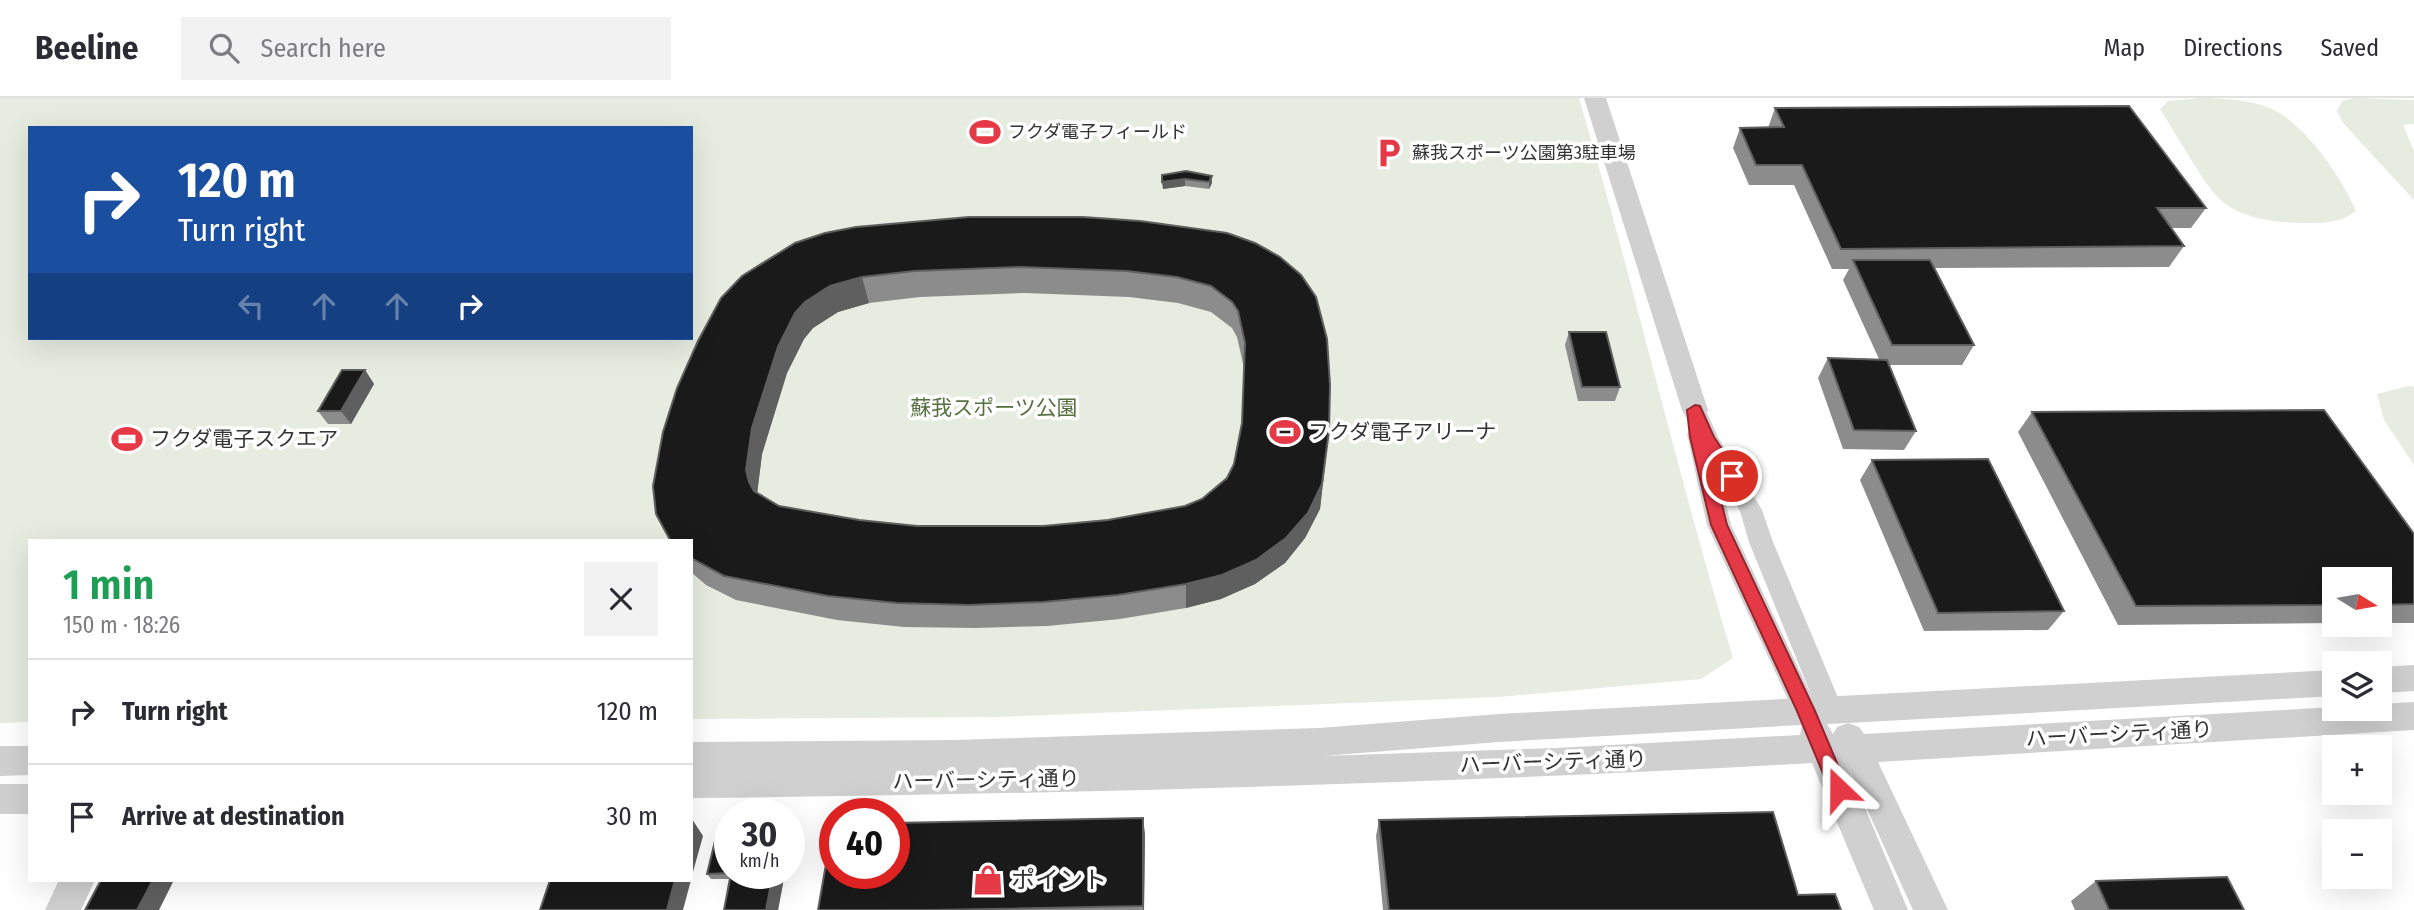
<!DOCTYPE html>
<html lang="en">
<head>
<meta charset="utf-8">
<style>
  :root { --surface:#fff; --page:#f2f2f3; --text:#2b2b33; --muted:#7c7c81; --line:#e1e1e2 }
  body { margin:0; font-family:"Fira Sans Condensed","Noto Sans JP",sans-serif; background:var(--page); color:var(--text); height:100vh; display:flex; flex-direction:column; font-size:26px; white-space:nowrap }
  * { box-sizing:border-box; margin:0 }
  p { font-size:23px; color:var(--muted) }
  .icon { flex:none; width:38px; height:38px; fill:none; stroke:currentColor; stroke-width:2; stroke-linecap:round; stroke-linejoin:round }
  .map { position:relative; flex:1; overflow:hidden }
  .sheet { position:absolute; left:28px; top:441px; width:665px; height:343px; display:flex; flex-direction:column; background:var(--surface); border-radius:0px; box-shadow:0 7px 28px #0002 }
  .sheet>* { flex:none }
  .hud { position:absolute; left:28px; top:28px; width:665px; height:214px; border-radius:0px; box-shadow:0 7px 28px #0002; background:#1a4fa0; color:#fff; overflow:hidden }
  .needle { width:46px; rotate:101deg }
  .fabs { position:absolute; left:2322px; top:469px; display:grid; gap:14px }
  .fabs a { display:grid; place-items:center; width:70px; height:70px; border-radius:0px; background:var(--surface); box-shadow:0 7px 28px #0002; font-size:35px }
  .speed { position:absolute; left:714px; top:700px; display:flex; gap:14px; font-size:35px; font-weight:700; text-align:center }
  .speed>* { display:grid; place-content:center; width:91px; height:91px; border-radius:50%; background:var(--surface); box-shadow:0 7px 28px #0002; line-height:1 }
  .speed small { font-size:18px; font-weight:400 }
  .speed .limit { border:10px solid #d22; background:#fff; color:#111 }
  .pin { position:absolute; display:grid; place-items:center; width:60px; height:60px; color:#fff; margin:-30px; border:4px solid #fff; border-radius:50%; box-shadow:0 2px 7px #0007 }
  .me { position:absolute; width:77px; margin:-38px; rotate:337deg; stroke-linejoin:round; filter:drop-shadow(0 0 5px #0008) }
  .turn { display:flex; align-items:center; gap:24px; height:147px; padding:0 35px; font-size:32px }
  .turn .icon { width:91px; height:91px; stroke-width:2.5 }
  .turn b { display:block; font-size:49px; line-height:60px }
  .lanes { display:flex; align-items:center; height:66px; padding:0 35px; background:#0003; justify-content:center; gap:35px; direction:ltr }
  .lanes .off { opacity:.35 }
  .round { display:grid; place-items:center; flex:none; width:74px; height:74px; border-radius:0px; background:var(--page) }
  .head { display:flex; align-items:center; justify-content:space-between; height:119px; padding:0 35px }
  h1 { font-size:42px; font-weight:600; line-height:52px; color:#1e9e55 }
  ul { padding:0; list-style:none }
  li { display:flex; align-items:center; gap:21px; height:105px; padding:0 35px; border-top:2px solid var(--line) }
  li div { flex:1 }
  li b { display:block; font-size:26px }
  li em { font-style:normal }
  header { display:flex; align-items:center; gap:42px; box-sizing:border-box; height:98px; padding:0 35px; background:var(--surface); border-bottom:2px solid var(--line) }
  header strong { font-size:33px }
  nav { display:flex; gap:38px; margin-inline-start:auto; font-size:24px }
  .search { width:490px; height:63px; background:var(--page); display:flex; align-items:center; gap:18px; box-sizing:border-box; padding:0 24px; border-radius:0px; color:var(--muted); font-size:26px }
  .map>svg:first-child { display:block }
  .green { fill:#e6ecdf; fill-rule:evenodd }
  .lines { fill:none; stroke-linecap:round; stroke-linejoin:round }
  .minor { fill:#d0d0d0; fill-rule:evenodd }
  .tertiary { fill:#d0d0d0; fill-rule:evenodd }
  .wall { fill:#8c8c8c; fill-rule:evenodd }
  .shaded-wall { fill:#5f5f5f }
  .building { fill:#1a1a1a; stroke:#5f5f5f; stroke-width:2; fill-rule:evenodd }
  .route { fill:#e63946; stroke:#96252e; stroke-width:2 }
  .labels { text-anchor:middle; dominant-baseline:central; stroke-width:7; stroke-linejoin:round; paint-order:stroke }
  .far-poi-label { font-size:18px; fill:#333; stroke:#fff; text-anchor:start }
  .park-label { font-size:21px; fill:#56703f; stroke:#fff }
  .poi-label { font-size:21px; fill:#333; stroke:#fff; text-anchor:start }
  .street-label { font-size:21px; fill:#333; stroke:#fff }
  .near-poi-label { font-size:24px; fill:#333; stroke:#fff; text-anchor:start }
</style>
</head>
<body>
<header>
<strong>Beeline</strong>
<div class="search"><svg class="icon" aria-label="search" viewBox="0 0 24 24"><circle cx="10" cy="10" r="6"/><path d="M15 15l6 6"/></svg>Search here</div>
<nav><a>Map</a><a>Directions</a><a>Saved</a></nav>
</header>
<div class="map">
<svg width="2414" height="812" viewBox="0 0 2414 812">
  <rect width="100%" height="100%" fill="#fff"/>
  <path class="green" d="M0,0H1579C1634,186 1677,375 1733,560L1701,581L1498,599L1000,619L691,621V443H30V624L0,625ZM30,30H691V240H30Z
    M2201,0C2224,1 2248,1 2270,10C2305,25 2342,80 2356,113C2339,126 2320,125 2300,125C2274,124 2244,121 2223,104C2206,91 2174,32 2160,11L2168,3Z
    M2354,0L2414,2V26L2403,27L2414,53V102L2343,25L2337,13L2342,3Z
    M2409,288L2414,289V367L2384,322L2377,296Z"/>
  <g class="lines">
    <path class="minor" d="M1695,304L1703,306L1718,339L1762,412L1773,444L1844,614L1840,622L1831,625L1822,622L1818,614L1815,621L1806,624L1797,621L1707,427L1687,336L1692,330L1684,312L1687,306ZM1719,378L1740,413L1749,444L1812,599L1731,427Z"/>
    <path class="tertiary" d="M1584,0H1606L1708,312L1704,319L1695,322L1686,319L1682,312Z
      M2414,567V593L2380,595V569Z
      M2334,572V598L1848,625L1859,629L1864,636L2334,609L2380,611V606L2414,604V632L1878,664L1948,812H1913L1846,665L1908,812H1874L1812,665C1439,686 1065,696 691,700V644L955,642L1319,630L1499,616ZM1848,625L1837,629L1833,636L1827,626ZM1802,627L1800,637L1555,650L1323,658L1499,644Z
      M0,648H30V677L0,678Z
      M0,686H30V716H0Z
      M59,782H95L81,812H45Z"/>
  </g>
  <path class="wall" d="M1775,10L2206,110L2191,130H2171L2184,148L2169,169L1935,170L1974,247L1962,267H1889L1916,333L1904,352L1843,351L1818,280L1828,260L1879,261L1843,182L1849,171H1832L1794,87H1749L1733,50L1740,30H1768Z
    M1162,77L1212,78V85L1209,91L1185,88L1163,91Z
    M1227,135L1326,358L1320,411L1305,440L1285,465L1255,486L1221,501L1186,510L1120,521L1047,528L975,530L904,529L837,522L736,502L706,487L691,474V443L742,178ZM1025,195L1129,199L1178,205L1211,214L1232,230L1237,239L1244,270L1242,325L1234,366L1227,380L1202,401L1185,408L1108,422L1043,428H917L859,422L779,408L757,395L762,356L787,275L804,241L813,230L838,214L869,205L920,199Z
    M1569,234L1620,289L1615,303H1578L1565,247Z
    M365,272L374,286L351,326H328L318,313Z
    M2032,314L2414,436V525H2380V481H2334V525L2118,527L2018,334Z
    M1872,362L2064,513L2048,532L1924,533L1860,382Z
    M1379,722L1798,797L1841,812H1383L1376,738Z
    M1145,736L1144,812H818Z
    M785,775L778,812L730,781H711L707,776Z
    M2096,783L2244,812H2075L2071,803Z"/>
  <path class="shaded-wall" d="M1212,78V85L1209,91V84Z
    M1185,81V88L1163,91L1162,84Z
    M862,179L869,205L838,214L813,230L804,241L787,275L762,356L757,397L749,384L746,372L752,330L778,249L795,215L805,204L830,188Z
    M365,272L374,286L351,326L341,313Z
    M1329,333L1320,411L1305,440L1285,465L1255,486L1221,501L1186,510V486Z
    M1143,720L1145,736L1144,812H1143Z
    M692,721L703,738L691,781V724Z
    M789,739L792,743L789,755Z
    M773,775H785L778,812H766Z
    M153,782H174L159,812H137Z
    M675,782H691L683,812H667Z"/>
  <path class="building" d="M2129,8L2206,110H2157L2184,148L1841,151L1802,67H1756L1740,30L1784,29L1775,10Z
    M1186,73L1212,78L1209,84L1185,81L1162,84V77Z
    M969,119H1083L1140,123L1227,135L1255,145L1280,159L1301,177L1316,199L1327,241L1330,287L1329,333L1322,386L1308,415L1286,440L1256,462L1222,477L1186,486L1118,497L1043,504L969,507L897,505L828,498L724,478L691,460V443L670,442L656,416L653,388L663,334L677,290L698,243L721,200L742,178L795,145L825,135L856,129ZM1021,169L1127,173L1177,179L1211,188L1232,204L1238,213L1245,245L1242,325L1234,366L1227,380L1202,401L1185,408L1108,422L1043,428H917L859,422L779,408L754,393L749,384L746,372L752,330L778,249L795,215L805,204L830,188L862,179L914,173Z
    M1853,162H1930L1974,247H1892Z
    M1569,234H1606L1620,289H1582Z
    M1828,260L1887,262L1916,333L1854,332Z
    M342,272H365L341,313H318Z
    M2324,312L2414,436V506L2380,507V481H2334V507L2136,508L2032,314Z
    M1988,361L2064,513L1938,515L1872,362Z
    M1773,714L1798,797L1835,796L1841,812H1389L1379,722Z
    M1143,720V808L934,812H818L833,726H835V775H894V725Z
    M730,738V769L728,775L707,776L716,739Z
    M731,775H773L766,812H724Z
    M2227,779L2244,812H2109L2096,783Z
    M101,782H153L137,812H85Z
    M550,782H675L667,812H540Z"/>
  <path class="route" d="M1695,307L1700,308L1714,339L1740,378L1737,383H1726L1710,357L1727,427L1815,613L1848,691L1846,697L1839,699L1832,697L1797,613L1711,427L1690,339L1687,312Z"/>
  <defs>
    <g id="stadium-bare" transform="scale(2.415)"><path d="M0-5a6.5 5 0 1 0 0 10a6.5 5 0 1 0 0-10ZM-3.5-1.8h7v3.6h-7Z" fill="#e63946" stroke="#fff" stroke-width="2.5" paint-order="stroke"/></g>
    <g id="parking-bare" transform="scale(2.415)"><path d="M-3.5-5.5H1a3.5 3.5 0 0 1 0 7H-1V5.5H-3.5ZM-1-3.4V-.6H.8a1.4 1.4 0 0 0 0-2.8Z" fill="#e63946" stroke="#fff" stroke-width="2.5" paint-order="stroke"/></g>
    <g id="shop-bare" transform="scale(2.415)"><path d="M-5-2.5h2.3a2.7 3.5 0 0 1 5.4 0H5L5.5 6h-11ZM-1.5-2.5h3a1.5 2.3 0 0 0-3 0Z" fill="#e63946" stroke="#fff" stroke-width="2.5" paint-order="stroke"/></g>
  </defs>
  <g fill-rule="evenodd">
    <use href="#stadium-bare" x="985" y="34"/>
    <use href="#parking-bare" x="1389" y="55"/>
    <use href="#stadium-bare" x="1285" y="334"/>
    <use href="#stadium-bare" x="127" y="341"/>
    <use href="#shop-bare" x="988" y="782"/>
  </g>
  <g class="labels">
    <g class="far-poi-label">
      <text x="1008" y="34">フクダ電子フィールド</text>
      <text x="1412" y="55">蘇我スポーツ公園第3駐車場</text>
    </g>
    <g class="park-label">
      <text x="994" y="310">蘇我スポーツ公園</text>
    </g>
    <g class="poi-label">
      <text x="1308" y="334">フクダ電子アリーナ</text>
      <text x="150" y="341">フクダ電子スクエア</text>
    </g>
    <g class="street-label">
      <text transform="translate(2119 636) rotate(-3)">ハーバーシティ通り</text>
      <text transform="translate(1553 664) rotate(-2)">ハーバーシティ通り</text>
      <text transform="translate(986 682) rotate(-1)">ハーバーシティ通り</text>
    </g>
    <g class="near-poi-label">
      <text x="1011" y="782">ポイント</text>
    </g>
  </g>
</svg>
<div class="fabs">
<a><svg class="needle" viewBox="-14 -14 28 28"><path d="M0-13l5 13h-10z" fill="#e53935"/><path d="M0 13l5-13h-10z" fill="#7c7c81"/></svg></a>
<a><svg class="icon" aria-label="layers" viewBox="0 0 24 24"><path d="M12 4l9 5-9 5-9-5zM3 14l9 5 9-5"/></svg></a>
<a>+</a>
<a>−</a>
</div>
<div class="speed"><div>30<small>km/h</small></div><div class="limit">40</div></div>
<div class="pin" style="left:1732px;top:378px;background:#d93025"><svg class="icon" aria-label="arrive" viewBox="0 0 24 24"><path d="M6 21V4h12l-3 4 3 4H6"/></svg></div>
<svg class="me" style="left:1839px;top:691px" viewBox="-20 -20 40 40"><path d="M0-17L14 15 0 8-14 15z" fill="#e63946" stroke="#fff" stroke-width="4"/></svg>
<div class="hud">
<div class="turn"><svg class="icon" aria-label="right" viewBox="0 0 24 24"><path d="M7 20v-9h11M14 6l5 5-5 5"/></svg><div><b>120 m</b>Turn right</div></div>
<div class="lanes"><svg class="icon off" aria-label="left" viewBox="0 0 24 24"><path d="M17 20v-9H6M10 6l-5 5 5 5"/></svg><svg class="icon off" aria-label="ahead" viewBox="0 0 24 24"><path d="M12 20V5M6 11l6-6 6 6"/></svg><svg class="icon off" aria-label="ahead" viewBox="0 0 24 24"><path d="M12 20V5M6 11l6-6 6 6"/></svg><svg class="icon" aria-label="right" viewBox="0 0 24 24"><path d="M7 20v-9h11M14 6l5 5-5 5"/></svg></div>
</div>
<section class="sheet">
<div class="head"><div><h1>1 min</h1><p>150 m · 18:26</p></div><a class="round"><svg class="icon" aria-label="close" viewBox="0 0 24 24"><path d="M6 6l12 12M18 6L6 18"/></svg></a></div>
<ul>
<li><svg class="icon" aria-label="right" viewBox="0 0 24 24"><path d="M7 20v-9h11M14 6l5 5-5 5"/></svg><div><b>Turn right</b></div><em>120 m</em></li>
<li><svg class="icon" aria-label="arrive" viewBox="0 0 24 24"><path d="M6 21V4h12l-3 4 3 4H6"/></svg><div><b>Arrive at destination</b></div><em>30 m</em></li>
</ul>
</section>
</div>
</body>
</html>
